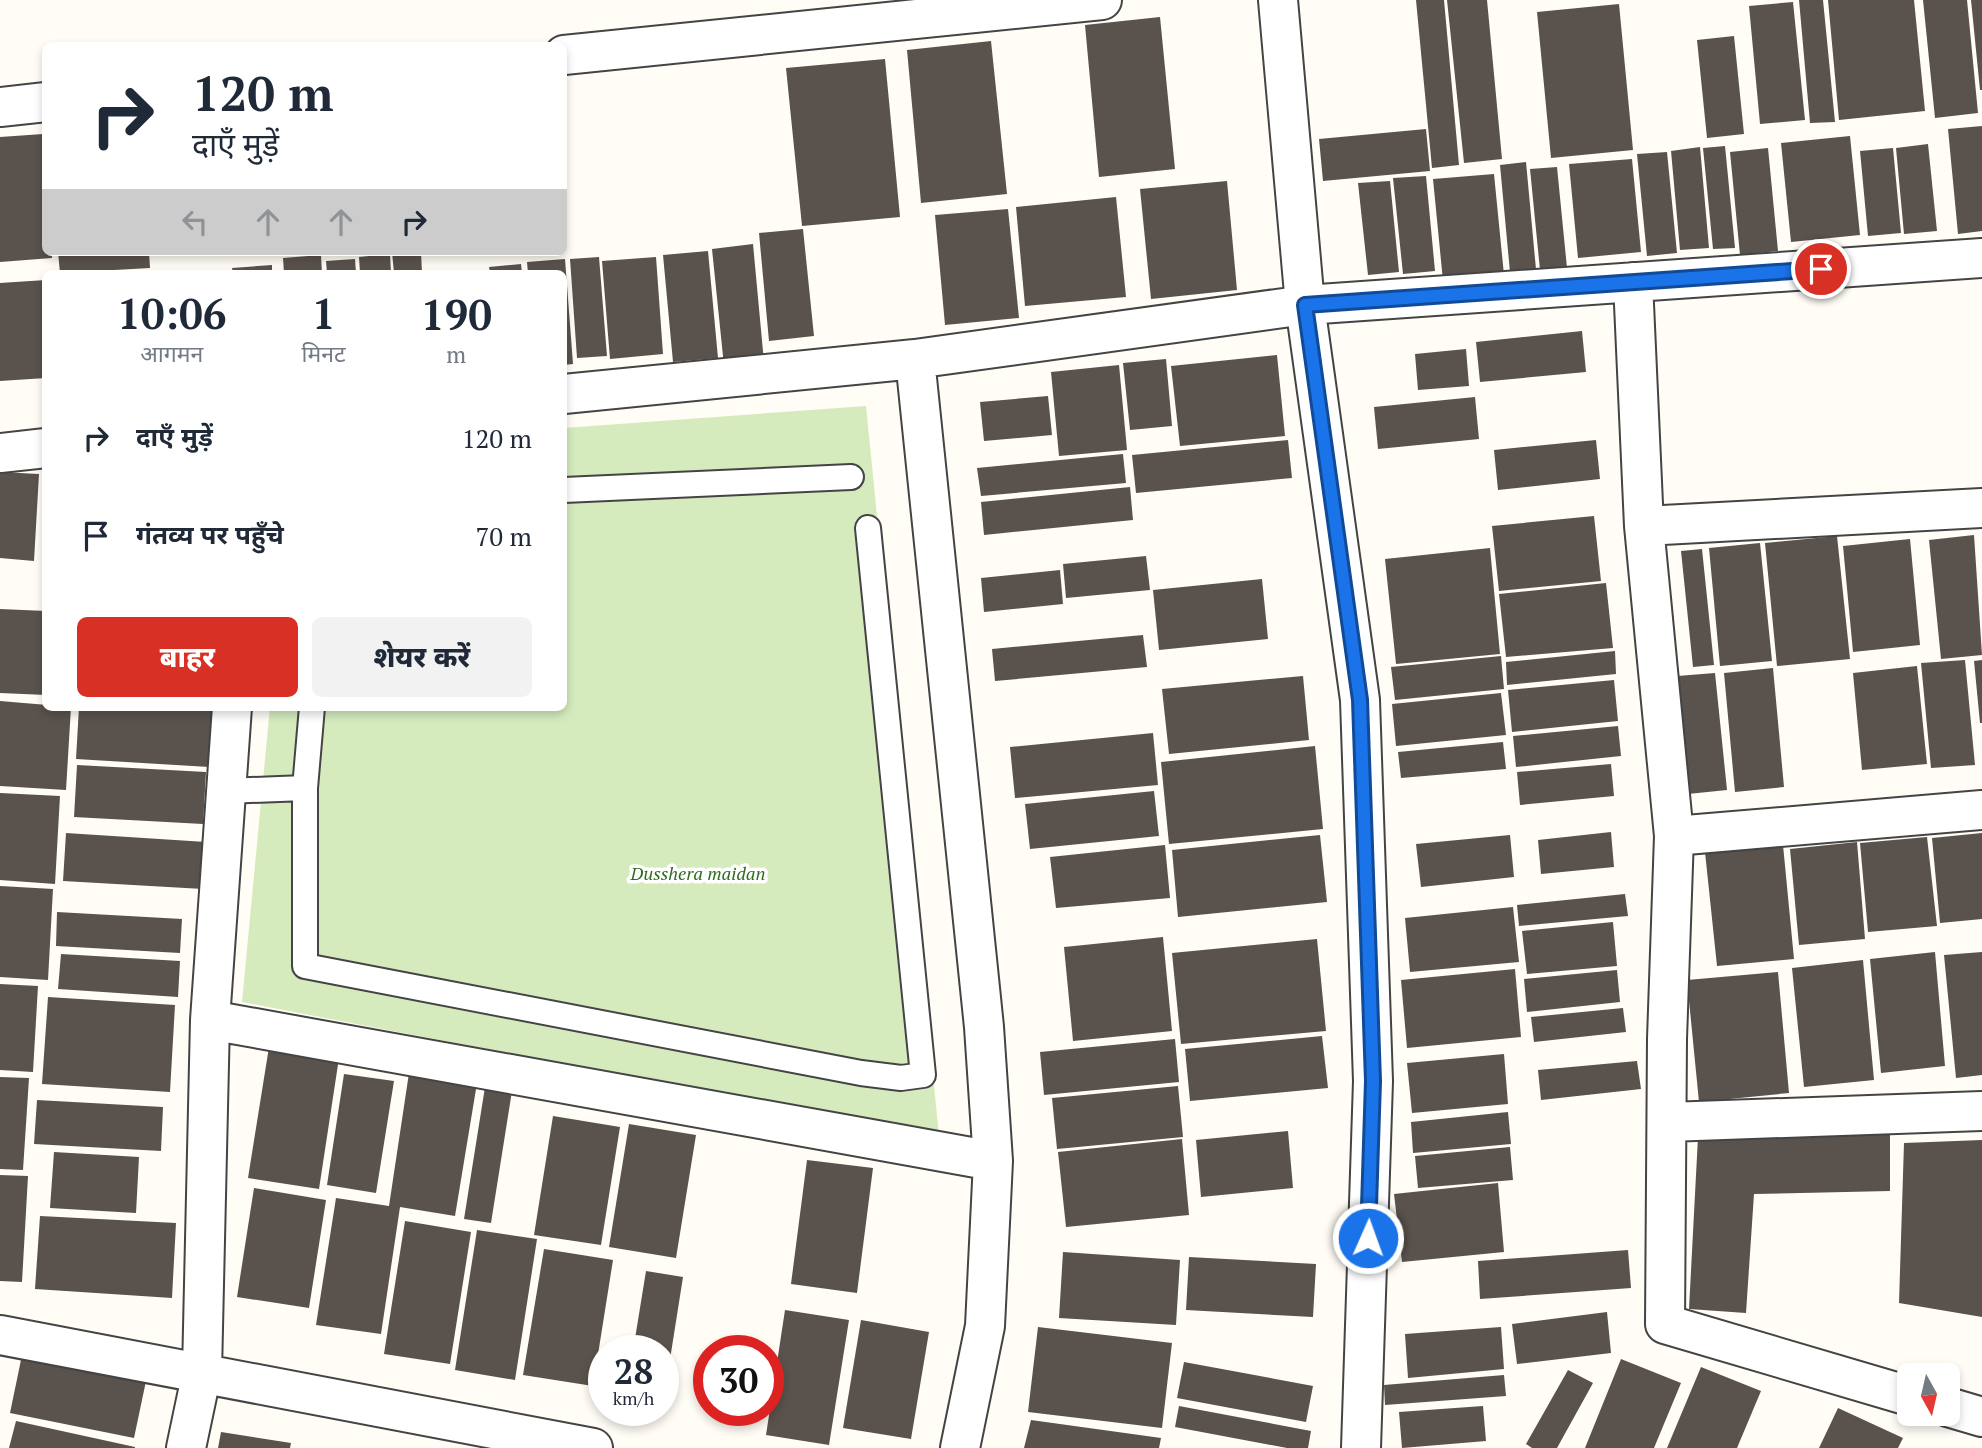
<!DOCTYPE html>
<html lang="hi">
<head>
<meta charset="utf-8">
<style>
  :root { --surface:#fff; --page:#f2f2f3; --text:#1f2937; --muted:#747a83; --accent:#d93025 }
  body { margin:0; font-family:"PT Serif","Noto Sans Devanagari",serif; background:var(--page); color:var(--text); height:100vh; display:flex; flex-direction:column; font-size:26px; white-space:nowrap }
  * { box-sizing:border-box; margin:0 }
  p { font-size:23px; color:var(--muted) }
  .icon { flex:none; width:38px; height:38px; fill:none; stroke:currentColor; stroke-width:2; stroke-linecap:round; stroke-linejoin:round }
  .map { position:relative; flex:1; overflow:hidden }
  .panel { position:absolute; left:42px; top:270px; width:525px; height:441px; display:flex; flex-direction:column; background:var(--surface); border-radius:10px; box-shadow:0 4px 10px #0003 }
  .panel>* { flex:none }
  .banner { position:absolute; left:42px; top:42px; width:525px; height:214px; border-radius:10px; box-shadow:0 4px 10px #0003; background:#fff; color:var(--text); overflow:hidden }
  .needle { width:46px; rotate:172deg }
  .tools { position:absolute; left:1897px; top:1363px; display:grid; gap:14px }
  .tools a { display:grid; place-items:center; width:63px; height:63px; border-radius:10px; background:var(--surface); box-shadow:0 4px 10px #0003; font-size:35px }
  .speed { position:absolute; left:588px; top:1335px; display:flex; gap:14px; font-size:35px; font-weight:700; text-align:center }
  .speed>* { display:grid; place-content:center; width:91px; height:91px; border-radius:50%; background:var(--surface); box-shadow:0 4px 10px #0003; line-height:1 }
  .speed small { font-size:18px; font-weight:400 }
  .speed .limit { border:10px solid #d22; background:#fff; color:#111 }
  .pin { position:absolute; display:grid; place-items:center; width:60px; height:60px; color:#fff; margin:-30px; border:4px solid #fff; border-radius:50%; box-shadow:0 2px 7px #0007 }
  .me { position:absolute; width:77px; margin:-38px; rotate:2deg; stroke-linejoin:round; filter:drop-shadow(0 0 5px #0008) }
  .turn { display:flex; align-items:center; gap:24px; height:147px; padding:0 35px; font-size:32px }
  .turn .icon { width:91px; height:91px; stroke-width:2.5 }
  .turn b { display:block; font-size:49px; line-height:60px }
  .lanes { display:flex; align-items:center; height:66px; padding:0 35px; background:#0003; justify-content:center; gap:35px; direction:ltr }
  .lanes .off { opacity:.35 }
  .eta { display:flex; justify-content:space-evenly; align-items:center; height:119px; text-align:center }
  .eta b { font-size:42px; font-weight:800; line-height:49px }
  .action { display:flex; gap:14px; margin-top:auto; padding:14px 35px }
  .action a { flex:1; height:80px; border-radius:10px; background:var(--accent); color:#fff; font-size:28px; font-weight:800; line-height:80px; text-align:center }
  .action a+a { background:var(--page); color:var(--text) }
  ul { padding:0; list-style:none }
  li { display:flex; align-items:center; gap:21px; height:98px; padding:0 35px }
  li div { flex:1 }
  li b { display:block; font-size:26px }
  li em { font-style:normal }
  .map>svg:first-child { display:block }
  .green { fill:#d5ebbd }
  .building { fill:#5a524d }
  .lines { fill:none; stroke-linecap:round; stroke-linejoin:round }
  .service-casing { stroke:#444; stroke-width:28 }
  .minor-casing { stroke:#444; stroke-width:42 }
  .service { stroke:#fff; stroke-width:24 }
  .minor { stroke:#fff; stroke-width:38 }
  .route-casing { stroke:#114b97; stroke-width:18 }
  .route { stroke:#1a73e8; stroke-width:12 }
  .labels { text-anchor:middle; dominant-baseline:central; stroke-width:7; stroke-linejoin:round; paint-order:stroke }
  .park-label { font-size:18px; font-style:italic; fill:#2f6b1f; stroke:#fff }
</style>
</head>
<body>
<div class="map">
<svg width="1982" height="1448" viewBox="0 0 1982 1448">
  <rect width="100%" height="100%" fill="#fffdf5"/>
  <path class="green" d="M866,406L939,1136L242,1002L270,707H564V428Z"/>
  <path class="building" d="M1416,0H1444L1459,165L1432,168Z
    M1447,0H1487L1502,159L1464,163Z
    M1799,0H1823L1835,122L1810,123Z
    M1828,0H1914L1925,111L1839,120Z
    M1923,0H1967L1978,113L1935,118Z
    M1971,0H1982V90H1980Z
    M1793,2L1805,120L1760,124L1749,6Z
    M1619,4L1633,150L1551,158L1537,12Z
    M1160,17L1175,169L1099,177L1085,25Z
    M1734,36L1744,134L1707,138L1697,40Z
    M991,41L1007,194L921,203L907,50Z
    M885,59L900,217L802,226L786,68Z
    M1982,126V231L1958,234L1948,129Z
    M1426,129L1430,171L1323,181L1319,139Z
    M43,134L46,252H52V258L0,262V137Z
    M1850,136L1860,235L1791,242L1781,143Z
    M1928,144L1937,231L1904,234L1896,148Z
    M1725,146L1735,248L1713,249L1703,148Z
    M1700,147L1709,248L1680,250L1671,151Z
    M1768,148L1778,251L1740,255L1730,152Z
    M1893,148L1901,233L1868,236L1860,151Z
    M1667,152L1677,253L1647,256L1637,154Z
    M1632,159L1641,252L1578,258L1569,164Z
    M1526,162L1537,280L1511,283L1500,165Z
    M1557,167L1568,278L1541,280L1530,169Z
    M1494,174L1504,275L1443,281L1433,179Z
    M1426,176L1435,271L1403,274L1393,178Z
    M1227,181L1237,290L1151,299L1140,189Z
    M1390,181L1399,272L1368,275L1358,183Z
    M1116,197L1126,297L1025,306L1016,207Z
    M1008,209L1019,318L945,325L935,215Z
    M803,229L814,336L769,341L759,233Z
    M753,244L764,362L724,366L712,249Z
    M708,251L718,358L673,362L663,255Z
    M58,252H149L150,268L60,273Z
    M392,252H421L422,273H394Z
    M390,254L391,273H360L359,257Z
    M321,255L322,273H284L283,258Z
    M599,257L607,356L577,358L570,259Z
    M656,257L663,354L610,359L602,261Z
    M355,259L356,273H327L326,261Z
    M565,259L573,364L564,365V273H528L527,262Z
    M521,264L522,273H490L489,267Z
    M272,265V273H233L232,268Z
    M46,280V378L0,381V283Z
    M1582,331L1586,372L1480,382L1476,342Z
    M1466,349L1469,386L1418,390L1415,354Z
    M1277,355L1285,436L1180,446L1171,366Z
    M1166,359L1172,426L1130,430L1123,363Z
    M1119,365L1127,450L1059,456L1051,372Z
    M1048,396L1052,435L984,441L980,402Z
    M1475,397L1479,439L1378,449L1374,407Z
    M1288,440L1292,478L1136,493L1132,455Z
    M1596,440L1600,479L1498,490L1494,450Z
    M1123,454L1126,483L981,496L977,468Z
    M0,472L39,474L34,561L0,558Z
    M1130,487L1133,520L984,535L981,502Z
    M1594,516L1601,581L1499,591L1492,526Z
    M1974,535L1982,655L1941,659L1929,540Z
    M1837,536L1850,659L1777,666L1765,543Z
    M1910,539L1920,645L1853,652L1843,546Z
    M1760,543L1772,661L1720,666L1709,548Z
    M1490,548L1500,654L1396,664L1385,559Z
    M1702,549L1714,665L1693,667L1681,551Z
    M1146,556L1150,590L1066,598L1063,564Z
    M1060,570L1063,604L984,612L981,578Z
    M1262,579L1268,639L1159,650L1153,590Z
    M1606,583L1613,648L1506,657L1499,594Z
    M0,609L46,611V695L0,693Z
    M1143,635L1147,667L995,681L992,649Z
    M1615,651L1616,674L1507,685L1506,662Z
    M1501,656L1504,689L1395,700L1391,667Z
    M1965,660L1975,765L1931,768L1921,663Z
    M1982,660V723H1980L1974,661Z
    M1917,666L1927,764L1862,770L1853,673Z
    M1773,668L1784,787L1735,792L1724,673Z
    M1715,673L1727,790L1688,794L1677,676Z
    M1303,676L1309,740L1169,754L1162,689Z
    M1614,680L1618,721L1512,732L1508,690Z
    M1501,693L1506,735L1396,746L1392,704Z
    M0,701L71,707L66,790L0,786Z
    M79,707H212L209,767L76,759Z
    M1618,726L1621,756L1516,767L1513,736Z
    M1153,733L1158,785L1015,798L1010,747Z
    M1503,742L1506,769L1401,778L1398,752Z
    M1315,746L1323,829L1169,844L1161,762Z
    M1611,764L1614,796L1520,805L1517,772Z
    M77,765L206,772L203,824L74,817Z
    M1154,791L1159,836L1030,849L1025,804Z
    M0,793L60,796L55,884L0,880Z
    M1611,832L1614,867L1541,874L1538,840Z
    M66,833L206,842L203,889L63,881Z
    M1982,833V919L1940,923L1932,838Z
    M1320,835L1327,902L1178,917L1172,850Z
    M1510,835L1514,877L1421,887L1416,844Z
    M1927,837L1937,926L1868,932L1860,843Z
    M1857,842L1865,939L1799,945L1790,849Z
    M1165,845L1170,898L1056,908L1050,857Z
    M1783,845L1794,959L1717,966L1705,852Z
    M0,886L53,889L48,980L0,977Z
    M1625,894L1628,916L1519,926L1517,905Z
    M1513,907L1519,962L1410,972L1405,918Z
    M57,912L182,919L180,953L56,946Z
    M1613,922L1617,966L1527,974L1522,931Z
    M1163,937L1172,1031L1073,1041L1064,947Z
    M1317,939L1326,1031L1181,1044L1172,953Z
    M1935,952L1945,1066L1881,1073L1870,959Z
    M1982,952V1075L1956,1078L1944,955Z
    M61,954L180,961L178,997L58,989Z
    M1863,960L1874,1080L1804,1087L1792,968Z
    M1515,969L1521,1037L1407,1048L1401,980Z
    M1617,970L1620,1002L1527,1012L1524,979Z
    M1778,972L1789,1093L1699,1102L1687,980Z
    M0,984L38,986L33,1072L0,1070Z
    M48,997L175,1005L170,1092L42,1084Z
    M1623,1008L1626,1032L1534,1042L1531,1017Z
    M1322,1036L1328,1088L1190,1101L1185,1049Z
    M1175,1039L1179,1082L1044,1095L1040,1052Z
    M269,1047L339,1058L319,1189L248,1178Z
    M1504,1054L1508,1104L1412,1113L1407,1063Z
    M1637,1061L1641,1089L1541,1100L1538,1070Z
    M409,1073L477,1083L455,1216L400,1207L381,1334L316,1325L336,1198L389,1206Z
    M344,1074L394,1081L376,1193L327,1185Z
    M0,1077L29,1078L23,1170L0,1169Z
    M1178,1086L1183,1137L1057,1149L1052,1098Z
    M485,1087L512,1091L491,1223L464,1219Z
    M37,1100L163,1107L161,1151L34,1144Z
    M1508,1112L1511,1144L1413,1153L1411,1122Z
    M553,1116L620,1127L601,1245L534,1235Z
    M629,1124L696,1135L676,1258L609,1247Z
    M1288,1131L1293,1188L1201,1197L1196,1140Z
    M1890,1133V1191L1754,1194L1746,1313L1689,1309L1698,1137Z
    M1182,1139L1189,1215L1066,1227L1058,1152Z
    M1982,1140V1317L1899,1303L1904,1143Z
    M1510,1147L1513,1180L1418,1188L1415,1156Z
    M54,1152L139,1157L136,1213L50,1208Z
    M807,1160L873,1168L857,1293L791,1284Z
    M0,1175L28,1176L22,1282L0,1281Z
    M1498,1183L1504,1252L1402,1262L1394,1194Z
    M254,1188L326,1200L309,1308L237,1297Z
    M40,1216L176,1223L172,1298L35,1289Z
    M405,1221L471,1232L450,1364L384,1354Z
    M477,1230L537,1239L515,1380L455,1370Z
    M544,1249L613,1260L593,1386L523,1375Z
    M1628,1250L1631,1288L1480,1299L1478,1261Z
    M1063,1252L1180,1260L1176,1325L1059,1318Z
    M1189,1257L1316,1264L1313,1317L1186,1310Z
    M646,1271L683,1277L665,1391L663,1351H633Z
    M785,1310L849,1320L829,1445L766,1435Z
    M1607,1312L1611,1353L1517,1364L1512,1324Z
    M861,1320L929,1332L911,1439L843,1428Z
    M1038,1327L1172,1343L1162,1428L1028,1412Z
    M1501,1327L1504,1369L1408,1378L1405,1334Z
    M22,1355L146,1381L134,1438L10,1413Z
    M1621,1359L1681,1383L1654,1448H1585Z
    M1184,1362L1313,1386L1306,1422L1177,1398Z
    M1701,1367L1761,1391L1737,1448H1667Z
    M1568,1370L1593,1383L1557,1448H1532L1526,1444Z
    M1504,1375L1506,1396L1385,1405L1384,1385Z
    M1179,1406L1311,1431L1308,1448H1287L1175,1427Z
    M1483,1406L1486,1441L1402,1448L1399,1412Z
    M1838,1408L1903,1438L1898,1448H1819Z
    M1031,1420L1161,1438L1159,1448H1024Z
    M16,1421L135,1447V1448H9Z
    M221,1432L291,1443L290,1448H218Z"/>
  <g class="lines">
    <g class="service-casing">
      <path id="service" d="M564,490L851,477
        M305,788L312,707
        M226,791L305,788V966L861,1073L901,1078L923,1075L868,528"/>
    </g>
    <g class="minor-casing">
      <path id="minor" d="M1278,0L1305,305L1360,700L1373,1081L1361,1448
        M564,55L1102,0
        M0,107L46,102
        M1633,282L1644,526L1674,836L1667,1039L1665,1324L1909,1396
        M915,359L984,1027L993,1161L985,1326L960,1448
        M564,394L915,359L1305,305L1982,258
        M0,453L46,448
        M1644,526L1982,508
        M1674,836L1982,810
        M210,1020L993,1161
        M1668,1122L1982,1111
        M0,1335L593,1448
        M1948,1407L1982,1417
        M186,1448L202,1372L210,1020L232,707"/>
    </g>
    <use href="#service" class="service"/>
    <use href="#minor" class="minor"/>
  </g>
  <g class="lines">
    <g class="route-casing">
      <path id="route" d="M1368,1238L1373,1081L1360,700L1305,305L1821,269"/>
    </g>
    <use href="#route" class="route"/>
  </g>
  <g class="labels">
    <g class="park-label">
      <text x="698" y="873">Dusshera maidan</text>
    </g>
  </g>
</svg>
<div class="tools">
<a><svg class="needle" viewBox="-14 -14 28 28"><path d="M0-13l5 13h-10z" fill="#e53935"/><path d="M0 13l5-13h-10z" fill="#747a83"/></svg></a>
</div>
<div class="speed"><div>28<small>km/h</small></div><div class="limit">30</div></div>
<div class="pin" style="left:1821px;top:269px;background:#d93025"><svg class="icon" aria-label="arrive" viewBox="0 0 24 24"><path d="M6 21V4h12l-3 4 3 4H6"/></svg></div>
<svg class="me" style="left:1368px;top:1238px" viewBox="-20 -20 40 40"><circle r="17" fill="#1a73e8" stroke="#fff" stroke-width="3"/><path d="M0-11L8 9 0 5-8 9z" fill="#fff"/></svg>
<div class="banner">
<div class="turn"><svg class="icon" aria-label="right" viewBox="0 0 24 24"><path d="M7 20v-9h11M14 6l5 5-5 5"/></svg><div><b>120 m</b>दाएँ मुड़ें</div></div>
<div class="lanes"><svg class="icon off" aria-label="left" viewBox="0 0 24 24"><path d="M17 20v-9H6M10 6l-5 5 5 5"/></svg><svg class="icon off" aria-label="ahead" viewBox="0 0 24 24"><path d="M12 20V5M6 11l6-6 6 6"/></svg><svg class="icon off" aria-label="ahead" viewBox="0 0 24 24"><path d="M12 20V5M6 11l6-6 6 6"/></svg><svg class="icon" aria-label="right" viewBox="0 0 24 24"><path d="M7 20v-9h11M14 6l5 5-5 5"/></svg></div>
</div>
<section class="panel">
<div class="eta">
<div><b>10:06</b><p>आगमन</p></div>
<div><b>1</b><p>मिनट</p></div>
<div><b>190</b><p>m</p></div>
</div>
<ul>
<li><svg class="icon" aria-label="right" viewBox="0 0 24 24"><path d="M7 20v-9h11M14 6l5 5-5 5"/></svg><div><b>दाएँ मुड़ें</b></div><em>120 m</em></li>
<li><svg class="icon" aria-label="arrive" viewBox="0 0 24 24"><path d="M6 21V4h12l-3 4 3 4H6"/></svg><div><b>गंतव्य पर पहुँचे</b></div><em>70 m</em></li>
</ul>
<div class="action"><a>बाहर</a><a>शेयर करें</a></div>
</section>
</div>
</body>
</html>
